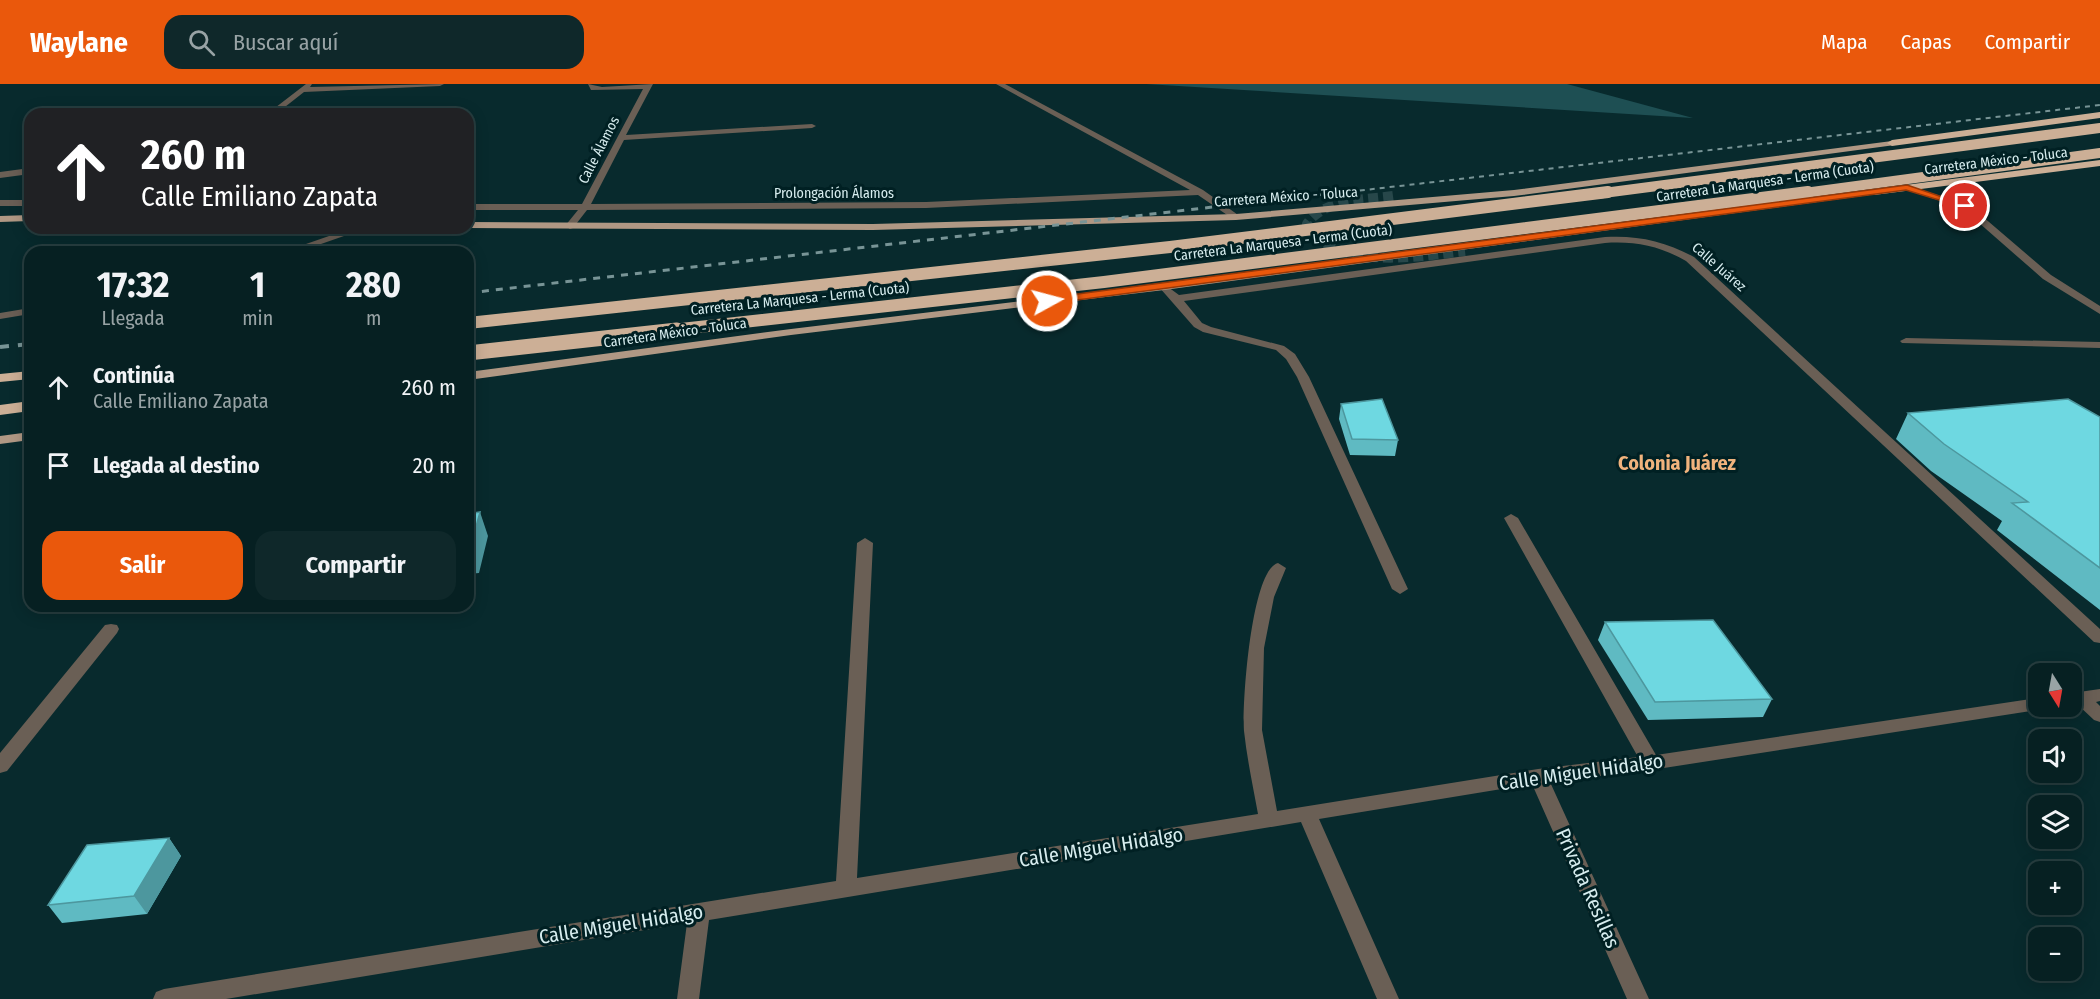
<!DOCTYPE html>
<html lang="es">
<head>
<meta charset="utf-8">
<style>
  :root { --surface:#062022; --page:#0f282a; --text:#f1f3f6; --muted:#98a3a5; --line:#273e40; --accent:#ea580c }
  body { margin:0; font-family:"Fira Sans Condensed",sans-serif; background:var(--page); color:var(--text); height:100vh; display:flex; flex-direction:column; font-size:22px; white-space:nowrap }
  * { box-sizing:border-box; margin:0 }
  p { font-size:20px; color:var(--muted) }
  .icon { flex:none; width:33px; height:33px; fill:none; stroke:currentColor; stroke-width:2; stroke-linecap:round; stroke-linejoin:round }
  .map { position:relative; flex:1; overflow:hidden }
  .side { position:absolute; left:24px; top:162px; width:450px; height:366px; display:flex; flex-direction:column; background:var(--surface); border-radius:18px; box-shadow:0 3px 15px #0003,0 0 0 2px var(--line) }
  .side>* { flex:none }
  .banner { position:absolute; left:24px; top:24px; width:450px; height:126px; border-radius:18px; box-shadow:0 3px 15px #0003,0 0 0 2px var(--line); background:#202124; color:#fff; overflow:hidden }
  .needle { width:39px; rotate:169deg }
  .buttons { position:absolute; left:2028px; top:579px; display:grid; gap:12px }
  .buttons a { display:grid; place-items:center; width:54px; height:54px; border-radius:12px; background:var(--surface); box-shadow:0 3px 15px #0003,0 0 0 2px var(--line); font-size:30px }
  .pin { position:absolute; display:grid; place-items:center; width:51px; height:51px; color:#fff; margin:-26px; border:3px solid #fff; border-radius:50%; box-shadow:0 2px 6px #0007 }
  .me { position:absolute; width:66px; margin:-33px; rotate:83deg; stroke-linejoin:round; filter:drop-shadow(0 0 4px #0008) }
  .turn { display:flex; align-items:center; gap:21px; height:126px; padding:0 18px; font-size:27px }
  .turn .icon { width:78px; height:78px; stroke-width:2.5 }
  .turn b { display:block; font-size:42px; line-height:51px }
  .eta { display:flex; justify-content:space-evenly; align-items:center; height:102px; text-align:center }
  .eta b { font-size:36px; font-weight:700; line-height:42px }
  .primary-button { display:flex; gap:12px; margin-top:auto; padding:12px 18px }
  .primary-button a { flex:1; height:69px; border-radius:18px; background:var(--accent); color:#fff; font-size:24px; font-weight:700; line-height:69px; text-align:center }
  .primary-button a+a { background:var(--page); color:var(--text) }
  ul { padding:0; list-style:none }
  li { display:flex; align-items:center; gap:18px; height:78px; padding:0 18px }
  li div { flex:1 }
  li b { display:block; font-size:22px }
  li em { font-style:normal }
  header { display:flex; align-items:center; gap:36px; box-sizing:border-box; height:84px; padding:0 30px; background:var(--accent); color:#fff }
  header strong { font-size:28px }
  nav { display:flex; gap:33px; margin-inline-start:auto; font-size:21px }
  .search { width:420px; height:54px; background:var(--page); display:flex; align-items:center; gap:15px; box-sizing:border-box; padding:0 21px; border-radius:18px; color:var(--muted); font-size:22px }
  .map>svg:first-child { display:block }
  .green { fill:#1e4f53 }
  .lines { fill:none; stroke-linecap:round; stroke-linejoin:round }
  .major-tunnel { stroke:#27474a; stroke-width:10; stroke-dasharray:10 5; stroke-linecap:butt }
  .minor { fill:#6a5f55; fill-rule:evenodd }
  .major { fill:#b09884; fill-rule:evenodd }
  .highway { fill:#ccaf96; fill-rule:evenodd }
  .rail-far2 { stroke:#789496; stroke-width:2; stroke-dasharray:5 5; stroke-linecap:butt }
  .rail-far1 { stroke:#789496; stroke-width:3; stroke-dasharray:7 7; stroke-linecap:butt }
  .rail { stroke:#789496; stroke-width:4; stroke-dasharray:9 9; stroke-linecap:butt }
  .highway-bridge-far2 { stroke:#ccaf96; stroke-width:10 }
  .highway-bridge-far1 { stroke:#ccaf96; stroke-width:12 }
  .highway-bridge { stroke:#ccaf96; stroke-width:15 }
  .wall { fill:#5fbac2 }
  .shaded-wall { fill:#4d979e }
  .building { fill:#6ed8e1; stroke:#4d979e; stroke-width:1.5 }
  .route { fill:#ea580c; stroke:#983908; stroke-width:1.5 }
  .labels { text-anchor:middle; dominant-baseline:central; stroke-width:6; stroke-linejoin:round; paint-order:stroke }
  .far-street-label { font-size:14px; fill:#d7edef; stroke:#002023 }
  .quarter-label { font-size:20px; font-weight:bold; fill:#f0b37d; stroke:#002023 }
  .near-street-label { font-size:20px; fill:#d7edef; stroke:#002023 }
</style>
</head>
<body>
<header>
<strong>Waylane</strong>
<div class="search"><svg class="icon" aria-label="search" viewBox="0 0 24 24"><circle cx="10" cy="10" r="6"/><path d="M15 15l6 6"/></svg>Buscar aquí</div>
<nav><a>Mapa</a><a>Capas</a><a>Compartir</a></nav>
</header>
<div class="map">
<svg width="2100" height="915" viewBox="0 0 2100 915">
  <rect width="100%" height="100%" fill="#082a2d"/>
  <path class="green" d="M1146,0H1567L1693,34Z"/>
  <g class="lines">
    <path class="major-tunnel" d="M1393,112C1365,116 1323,115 1307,140C1311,145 1315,150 1319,154C1353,184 1424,172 1465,167"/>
    <path class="minor" d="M306,0H312L310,3L444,0L440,2L304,8L276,30H267Z
      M588,0L602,3L653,0L626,51L812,40L816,42L812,44L624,56L591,120L926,118L1190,106L996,0H1005L1203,106L1241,133L1233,135L1198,111L926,124L587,126L573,144L570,145L565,142L578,126H468V120H582L643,5L591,6Z
      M30,84V90L0,94V88Z
      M1904,101L1968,120L2051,191L2100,222V230L2043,195L1962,124L1904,105Z
      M0,116H30V122H0Z
      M352,144H367L298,168H283Z
      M1605,153C1637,151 1665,157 1694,173L2100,545V559L2094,558L1686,177C1660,162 1635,157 1605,159L1184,217L1202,239L1211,243L1284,262L1295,270L1309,293L1408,505L1400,510L1392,505L1297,293L1286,275L1276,266L1203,248L1194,243L1159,203L1164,200L1179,211Z
      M30,224V230L0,235V229Z
      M1906,254L2100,258V264L1902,259L1900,257Z
      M1511,430L1518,434L1656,671L2038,614V622H2045L2038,626L1651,686L1550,698L1649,915H1627L1532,700L1319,735L1399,915H1377L1301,738L709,836L699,915H677L687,839L226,915H153L156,908L164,905L836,797L857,459L865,454L873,459L857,794L1258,730C1253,702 1247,675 1244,647C1242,621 1251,486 1278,479L1286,484L1274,513L1264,564L1262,646L1277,727L1538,685L1638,673L1504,434Z
      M111,540L117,541L119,545L117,549L7,687L0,689V669L105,541Z
      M2100,605V617L2096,618L2100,622V638L2094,636L2077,620L2072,621V609Z"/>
    <path class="major" d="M1892,57H1895V61L1514,112L1236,136L873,146L468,144V138L873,140L1236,130L1514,106Z
      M1874,105L1877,106V110L1164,206L791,251L468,296V288L791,245L1164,200Z
      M30,131V137L0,138V132Z
      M30,348V356L0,360V352Z"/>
    <path class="highway" d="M2100,28V34L1892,62L1887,59L1892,56Z
      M2100,76V82L1874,111L1869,108L1874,105Z
      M30,287V295L0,298V290Z
      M30,317V327L0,331V321Z"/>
    <path class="rail-far2" d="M1330,110L2100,21"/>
    <path class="rail-far1" d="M468,209L1343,108"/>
    <path class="rail" d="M0,263L30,260"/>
    <path class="highway-bridge-far2" d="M1596,110L2100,44
      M1797,110L2100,69"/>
    <path class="highway-bridge-far1" d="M468,239L1170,163L1608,108
      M663,247L1104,198L1808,108"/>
    <path class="highway-bridge" d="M468,269L677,246"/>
  </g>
  <path class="wall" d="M1341,320L1398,356L1395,372L1350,371L1339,335Z
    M1908,329L2100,333V526L1997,446L2002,437L1931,387L1896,355Z
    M1605,538L1772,615L1763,633L1648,636L1598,556Z
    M169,754L181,772L147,830L62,839L48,821Z"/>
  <path class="shaded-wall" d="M480,428L488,452L479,489L468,490V465Z
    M169,754L181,772L147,830L134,812Z"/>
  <path class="building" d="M1382,315L1398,356L1352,355L1341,320Z
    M2068,315L2100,333V484L2012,419L2028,418L1944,360L1908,329Z
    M480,428L470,465H468V430Z
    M1713,536L1772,615L1655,618L1605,538Z
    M169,754L134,812L48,821L87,761Z"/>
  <path class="route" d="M1907,101L1969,122L1962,123L1906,106L1047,220L1043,217L1047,214Z"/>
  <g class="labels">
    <g class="far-street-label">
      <text transform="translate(599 66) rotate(-63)">Calle Álamos</text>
      <text transform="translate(1996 77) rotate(-7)">Carretera México - Toluca</text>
      <text transform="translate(1765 98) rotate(-8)">Carretera La Marquesa - Lerma (Cuota)</text>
      <text x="834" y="109">Prolongación Álamos</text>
      <text transform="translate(1286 113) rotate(-4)">Carretera México - Toluca</text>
      <text transform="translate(1283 159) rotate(-7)">Carretera La Marquesa - Lerma (Cuota)</text>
      <text transform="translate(1719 183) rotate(41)">Calle Juárez</text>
      <text transform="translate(800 215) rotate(-6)">Carretera La Marquesa - Lerma (Cuota)</text>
      <text transform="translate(675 249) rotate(-8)">Carretera México - Toluca</text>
    </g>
    <g class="quarter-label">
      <text x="1677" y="379">Colonia Juárez</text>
    </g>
    <g class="near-street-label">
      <text transform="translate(1581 688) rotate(-8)">Calle Miguel Hidalgo</text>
      <text transform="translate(1101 763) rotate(-9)">Calle Miguel Hidalgo</text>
      <text transform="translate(1588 804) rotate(66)">Privada Resillas</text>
      <text transform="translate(621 840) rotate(-9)">Calle Miguel Hidalgo</text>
    </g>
  </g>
</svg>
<div class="buttons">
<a><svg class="needle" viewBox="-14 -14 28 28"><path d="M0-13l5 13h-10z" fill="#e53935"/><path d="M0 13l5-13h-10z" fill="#98a3a5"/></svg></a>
<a><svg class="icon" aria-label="sound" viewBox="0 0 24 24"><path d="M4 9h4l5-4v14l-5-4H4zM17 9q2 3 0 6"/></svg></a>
<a><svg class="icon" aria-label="layers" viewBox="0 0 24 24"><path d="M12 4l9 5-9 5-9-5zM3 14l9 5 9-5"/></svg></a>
<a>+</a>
<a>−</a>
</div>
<div class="pin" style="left:1965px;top:122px;background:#d93025"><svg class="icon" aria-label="arrive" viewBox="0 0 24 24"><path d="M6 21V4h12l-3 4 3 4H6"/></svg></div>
<svg class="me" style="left:1047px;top:217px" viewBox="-20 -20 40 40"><circle r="17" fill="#ea580c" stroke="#fff" stroke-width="3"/><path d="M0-11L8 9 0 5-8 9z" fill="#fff"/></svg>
<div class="banner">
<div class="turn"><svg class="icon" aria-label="ahead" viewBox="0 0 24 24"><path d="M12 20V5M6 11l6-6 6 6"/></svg><div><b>260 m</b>Calle Emiliano Zapata</div></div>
</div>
<section class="side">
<div class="eta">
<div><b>17:32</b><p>Llegada</p></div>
<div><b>1</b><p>min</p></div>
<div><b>280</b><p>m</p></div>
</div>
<ul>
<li><svg class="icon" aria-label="ahead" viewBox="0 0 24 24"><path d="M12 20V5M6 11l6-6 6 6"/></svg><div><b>Continúa</b><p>Calle Emiliano Zapata</p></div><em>260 m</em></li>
<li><svg class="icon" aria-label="arrive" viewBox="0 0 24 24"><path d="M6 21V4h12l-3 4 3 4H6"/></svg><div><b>Llegada al destino</b></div><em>20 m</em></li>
</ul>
<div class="primary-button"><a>Salir</a><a>Compartir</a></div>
</section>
</div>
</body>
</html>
